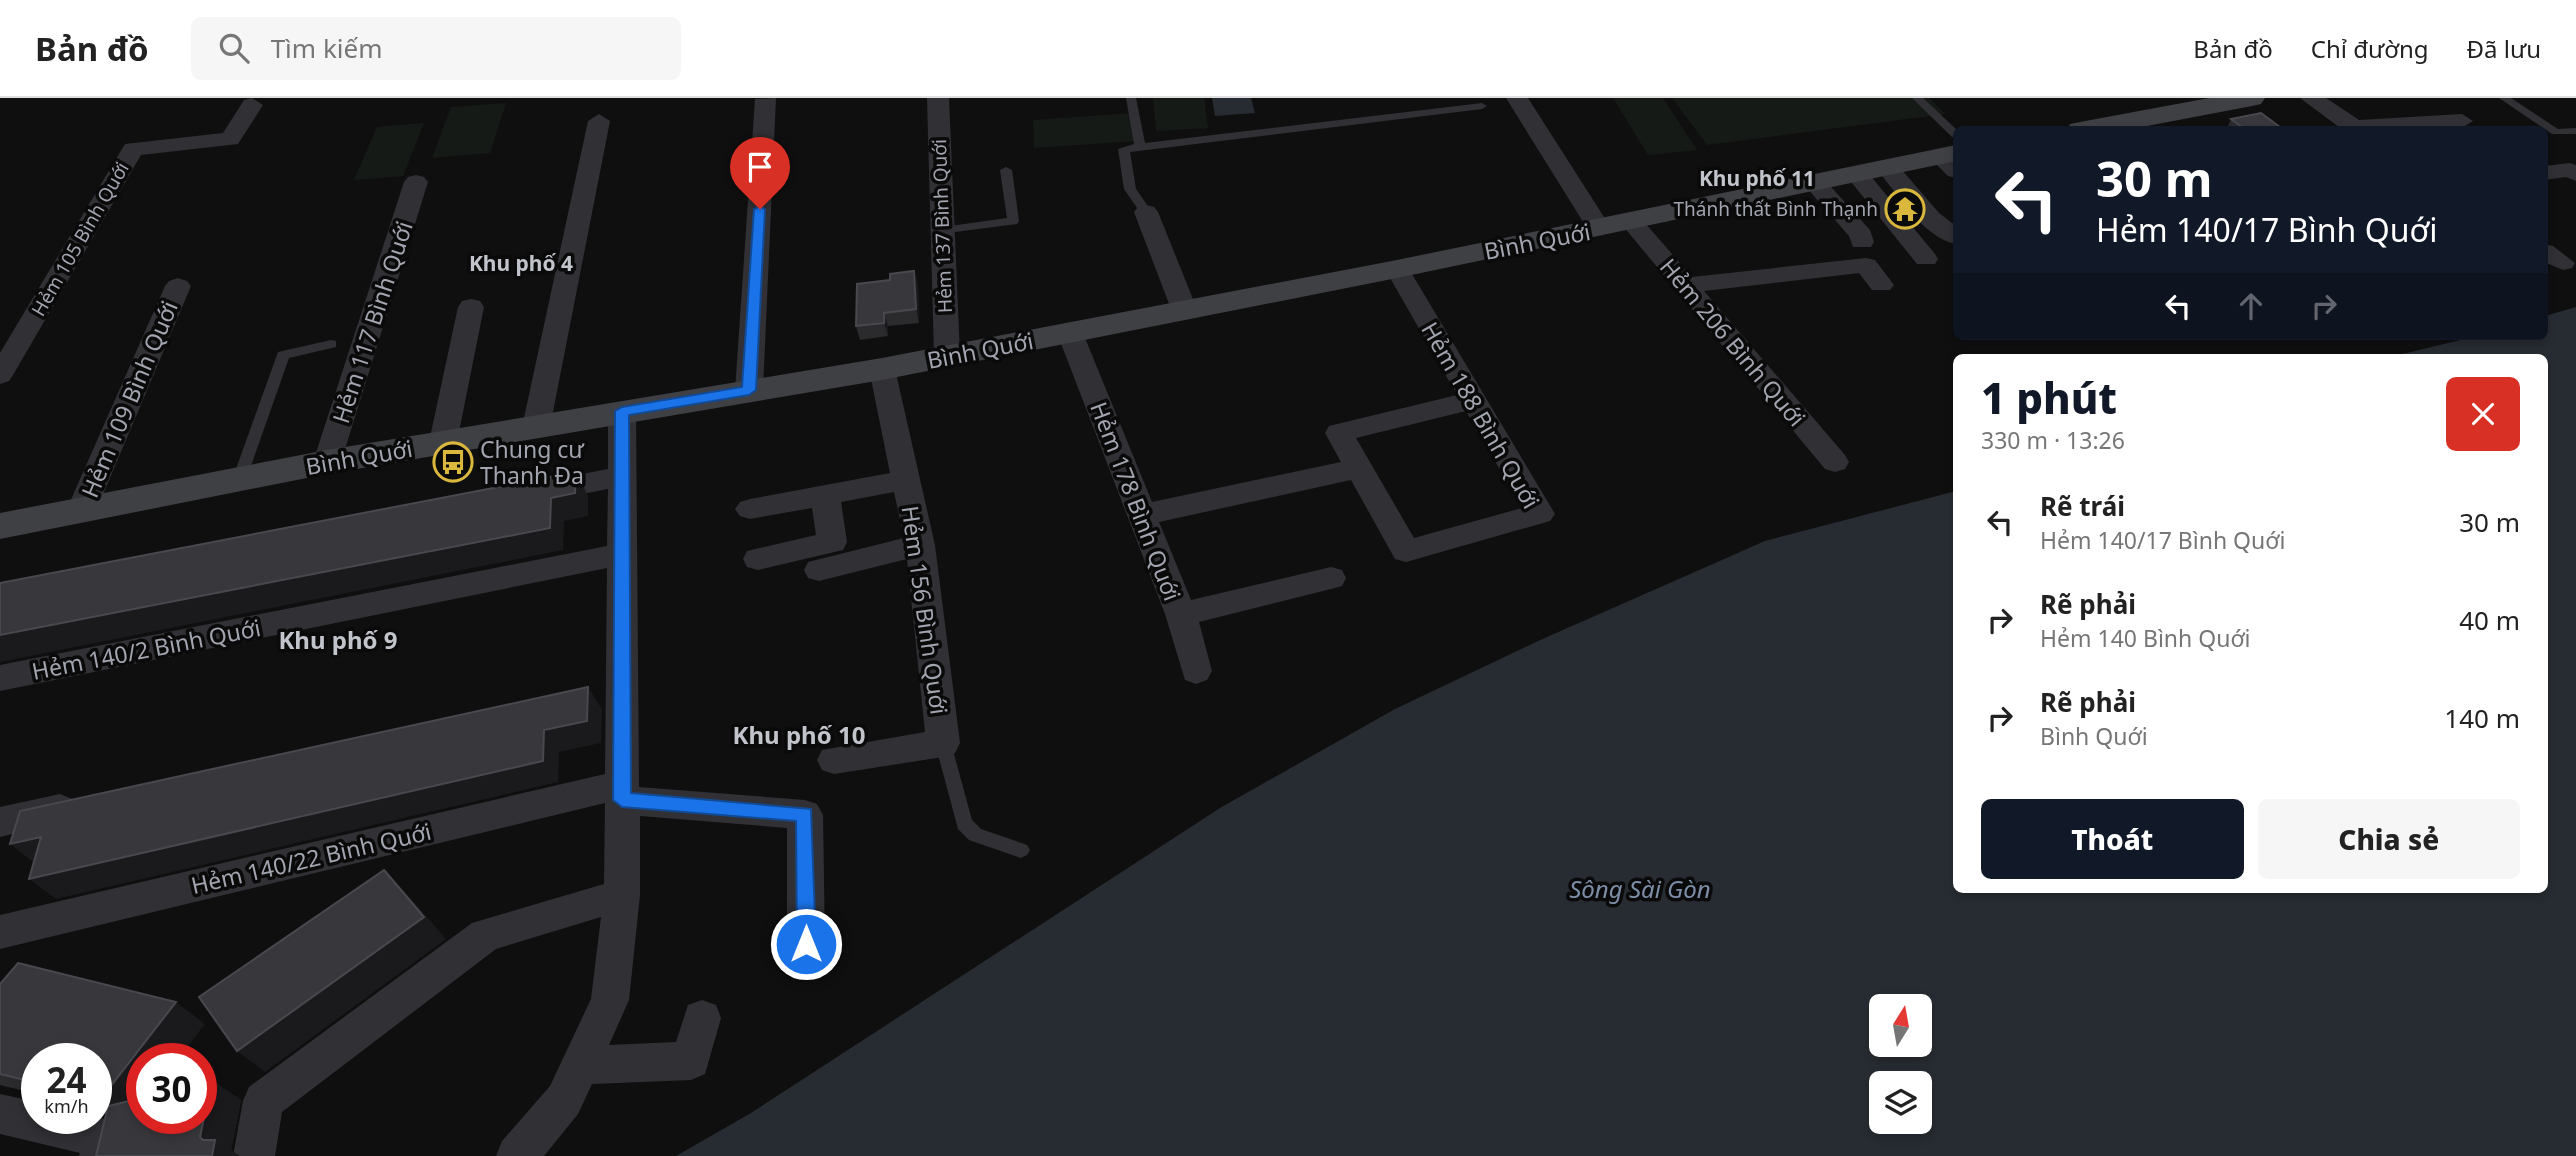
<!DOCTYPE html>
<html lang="vi">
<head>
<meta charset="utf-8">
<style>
  :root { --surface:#fff; --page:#f6f6f6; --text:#222; --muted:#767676; --line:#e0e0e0; --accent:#111827 }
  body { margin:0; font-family:"Noto Sans",sans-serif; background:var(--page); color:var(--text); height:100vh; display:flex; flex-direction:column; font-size:26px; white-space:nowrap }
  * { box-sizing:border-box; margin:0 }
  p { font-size:23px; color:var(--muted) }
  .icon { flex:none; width:38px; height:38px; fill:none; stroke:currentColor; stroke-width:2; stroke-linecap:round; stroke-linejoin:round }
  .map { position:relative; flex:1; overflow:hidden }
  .panel { position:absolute; left:1953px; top:256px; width:595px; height:539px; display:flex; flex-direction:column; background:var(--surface); border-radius:10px; box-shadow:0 4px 10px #0003 }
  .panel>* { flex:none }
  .hud { position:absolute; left:1953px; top:28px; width:595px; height:214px; border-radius:10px; box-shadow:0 4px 10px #0003; background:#111827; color:#fff; overflow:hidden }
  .needle { width:46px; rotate:11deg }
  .tools { position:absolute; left:1869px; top:896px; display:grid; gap:14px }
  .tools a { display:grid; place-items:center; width:63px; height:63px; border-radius:10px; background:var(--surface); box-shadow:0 4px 10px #0003; font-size:35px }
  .speed { position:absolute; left:21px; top:945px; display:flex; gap:14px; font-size:35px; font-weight:700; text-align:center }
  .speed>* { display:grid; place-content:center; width:91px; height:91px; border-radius:50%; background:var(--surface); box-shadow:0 4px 10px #0003; line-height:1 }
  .speed small { font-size:18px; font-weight:400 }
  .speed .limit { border:10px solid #d22; background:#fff; color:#111 }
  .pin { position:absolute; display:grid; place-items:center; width:60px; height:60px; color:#fff; margin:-72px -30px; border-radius:50% 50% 50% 0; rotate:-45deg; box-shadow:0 0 7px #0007 }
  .pin .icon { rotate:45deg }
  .me { position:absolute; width:77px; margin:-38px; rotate:0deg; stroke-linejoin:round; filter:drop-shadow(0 0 5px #0008) }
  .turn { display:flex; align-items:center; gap:24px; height:147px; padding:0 28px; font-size:32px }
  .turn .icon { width:91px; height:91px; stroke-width:2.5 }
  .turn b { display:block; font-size:49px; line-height:60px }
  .lanes { display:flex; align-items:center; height:66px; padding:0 28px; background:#0003; justify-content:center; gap:35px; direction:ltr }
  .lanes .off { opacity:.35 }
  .round { display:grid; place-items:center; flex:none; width:74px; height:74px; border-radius:10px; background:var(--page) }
  .overview { display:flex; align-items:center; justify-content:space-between; height:119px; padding:0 28px }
  h1 { font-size:42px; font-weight:800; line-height:52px; color:var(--accent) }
  .button { display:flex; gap:14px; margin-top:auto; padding:14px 28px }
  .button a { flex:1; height:80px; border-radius:10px; background:var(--accent); color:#fff; font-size:28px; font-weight:800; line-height:80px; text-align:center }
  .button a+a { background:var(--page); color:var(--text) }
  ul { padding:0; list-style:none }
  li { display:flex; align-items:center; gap:21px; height:98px; padding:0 28px }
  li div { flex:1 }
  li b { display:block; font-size:26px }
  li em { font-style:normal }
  header { display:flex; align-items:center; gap:42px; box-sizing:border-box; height:98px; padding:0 35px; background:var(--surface); border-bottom:2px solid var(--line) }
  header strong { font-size:33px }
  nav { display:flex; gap:38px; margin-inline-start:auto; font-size:24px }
  .search { width:490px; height:63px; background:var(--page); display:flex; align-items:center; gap:18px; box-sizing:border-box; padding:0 24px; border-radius:10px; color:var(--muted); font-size:26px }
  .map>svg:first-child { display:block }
  .green { fill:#161a17 }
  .water { fill:#272c32; fill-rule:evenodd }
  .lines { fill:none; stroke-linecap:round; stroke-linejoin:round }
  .service { fill:#313135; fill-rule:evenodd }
  .minor { fill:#313135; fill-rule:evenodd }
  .secondary { fill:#3f4044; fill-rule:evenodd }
  .wall { fill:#2b2b2e }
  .shaded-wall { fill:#1a1a1c }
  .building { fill:#38383c; stroke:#48494e; stroke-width:2 }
  .route { fill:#1a73e8; stroke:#114b97; stroke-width:2 }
  .labels { text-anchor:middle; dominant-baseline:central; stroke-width:7; stroke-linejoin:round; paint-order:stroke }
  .far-poi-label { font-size:19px; fill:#a2a4af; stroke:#0a0a0b; text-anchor:end }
  .far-street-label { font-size:19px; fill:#a2a4af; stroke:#0a0a0b }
  .far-neighbourhood-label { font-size:21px; font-weight:bold; fill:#c2c4cc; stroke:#0a0a0b }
  .street-label { font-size:23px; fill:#a2a4af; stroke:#0a0a0b }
  .poi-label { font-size:23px; fill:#a2a4af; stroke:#0a0a0b; text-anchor:start }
  .neighbourhood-label { font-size:24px; font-weight:bold; fill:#c2c4cc; stroke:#0a0a0b }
  .water-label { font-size:24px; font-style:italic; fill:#7c8ea7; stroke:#0a0a0b }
</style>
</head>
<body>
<header>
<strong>Bản đồ</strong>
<div class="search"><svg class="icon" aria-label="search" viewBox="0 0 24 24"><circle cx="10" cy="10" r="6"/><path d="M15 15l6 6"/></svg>Tìm kiếm</div>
<nav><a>Bản đồ</a><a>Chỉ đường</a><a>Đã lưu</a></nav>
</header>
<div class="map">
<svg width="2576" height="1058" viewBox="0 0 2576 1058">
  <rect width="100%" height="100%" fill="#0f0f10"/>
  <path class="green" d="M1153,0H1204L1208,30L1156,33Z
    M1613,0H1663L1697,52L1648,57Z
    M1672,0H1929L1945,16L1707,47Z
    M506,5L490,55L432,60L451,9Z
    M1133,15L1136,43L1034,50L1033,22Z
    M424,25L403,78L354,82L377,29Z"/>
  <path class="water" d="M1212,0H1251L1255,15L1215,18Z
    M2576,209V1058H676L751,1015L1220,710L1395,611L1538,543L1765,443L1956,393V791H2544V259H2390L2477,238H2544L2545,218ZM1881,908H1920V947H1881ZM1881,985H1920V1024H1881Z"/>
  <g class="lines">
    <path class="service" d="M1126,0H1136L1145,45L1482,5L1487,8L1482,11L1130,54L1136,91L1152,114L1146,118L1142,117L1124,91L1118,51L1134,46Z
      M1912,0H1923L1957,32L1956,40L1952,39Z
      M2499,0H2511L2558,31L2576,30V36H2552Z
      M1006,69L1012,72L1019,123L1017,126L939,136V130L943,129L1007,120L1000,72Z
      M331,242L336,243V249L289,260L246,382L239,387L234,386L232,382L278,254Z
      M943,638L949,640L951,645L972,722L981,731L1027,747L1030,752L1027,757L1021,760L969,742L958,731L935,645L937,640Z"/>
    <path class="minor" d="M252,0L263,7L238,46L141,57L13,277L9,283L0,286V255L125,46L223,35L244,2Z
      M776,0L763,292L759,298L749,301L739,298L735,292L755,1Z
      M927,0H949L960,257L956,263L947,265L938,263L934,257Z
      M1506,0H1528L1611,130L1608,135H1590Z
      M2300,0H2326L2359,22L2462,16L2473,23L2462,30L2343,32Z
      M599,16L610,23L550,329L546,336L536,338L526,336L522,329L588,23Z
      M1939,51L1956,61V80L1948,78L1928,58Z
      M1887,62L1895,64L1939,115L1956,128V146C1924,140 1899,98 1879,74L1876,69L1879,64Z
      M2570,65L2576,67V83L2566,79L2544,82V68Z
      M1856,68L1864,70L1935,156L1938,161L1935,166H1917L1848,80L1844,75L1848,70Z
      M416,77L424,79L428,84L341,364L337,371L327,374L317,371L313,364L404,84L408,79Z
      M1814,77L1822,79L1870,132L1874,144L1871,149H1853L1849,138L1806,89L1802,84L1806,79Z
      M1146,107L1154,109L1158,114L1197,211L1193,217H1175L1171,211L1134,114L1138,109Z
      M1631,116L1639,118L1692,179L1866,160L1875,162L1894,187L1890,192H1872L1859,175L1704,193L1845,357L1849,364L1845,371L1835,374L1825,371L1623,128L1619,123L1623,118Z
      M2544,146L2553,148L2575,165L2572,170L2563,172L2544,164Z
      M1397,164L1406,166L1409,171L1555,416L1550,423L1406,464L1395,461L1351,382L1159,424L1191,502L1331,469L1342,472L1346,480L1342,488L1331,491L1199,524L1212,573L1207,582L1196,586L1185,582L1165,516L1057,235L1061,229H1079L1083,235L1152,404L1341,364L1325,335L1329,328L1457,297L1385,171L1388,166ZM1466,313L1522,410L1414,440L1356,340Z
      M178,180L187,183L191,188L96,413L91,420L81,423L71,420L66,413L165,188L169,183Z
      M471,201L480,203L484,209L457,344L453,351L443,354L433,351L429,344L458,209L462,203Z
      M882,262L891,265L895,271L935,447L960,645L955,655L943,659L834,676L822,672L817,662L822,652L925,634L907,461L819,483L808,480L804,472L808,464L904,440L894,394L841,404L847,444L843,452L758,472L747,469L743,461L747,453L816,437L812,410L750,421L740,418L735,411L740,404L750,401L890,375L869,271L873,265Z
      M622,304L632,307L636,313L639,689L805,702L817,706L823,717L825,846L819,858L806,863L793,858L787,846V730L640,718V797L629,902L609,947L676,944L688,907L702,902L716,907L721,920L705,976L691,982L592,986L578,1016L544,1058H496L502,1043L550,988L591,901L601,819L496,851L282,1014L275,1058H233L243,1003L249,989L472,825L604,786L605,705L0,851V817L605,676L607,470L0,593V567L607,448L608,391L541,404L531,401L527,394L531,387L541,384L608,371V313L612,307Z
      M60,696L72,701L77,711L72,721L0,739V709Z
      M0,996L37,1004V1020H96V1018L119,1026L125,1040L121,1058H79L80,1055L0,1036Z"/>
    <path class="secondary" d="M2209,0H2265L2261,6L2252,8L2126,32H2067L2070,26L2080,24Z
      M1956,47V63L1397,180L882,282L327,376L0,441V415L327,352L882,260L1397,162Z"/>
  </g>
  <path class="wall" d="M2231,21L2284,32H2226Z
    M914,173L918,187L919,225L888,228V238L860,242L856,228L890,182Z
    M0,886L205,926L142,961V1020L241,1002L231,1052L96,1012V961H37V996L0,987Z"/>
  <path class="shaded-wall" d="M914,173L918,187L919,225L916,211Z
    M884,215L888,228V238L884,225Z
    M576,374L588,398V418L564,423L563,452L0,564V537L551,400Z
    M588,589L602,611L601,645L559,654L558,684L56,801L29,781L544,632Z
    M41,739L37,767L10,746Z
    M384,772L406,795L446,841L265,974L237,953Z
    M176,904L205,926L178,961H142V1008L132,1021L100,1002Z
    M212,982L241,1002L231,1052L240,1058H212L200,1039Z"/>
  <path class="building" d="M2261,15L2284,32H2246L2231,21Z
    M914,173L916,211L884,215V225L856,228L857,186L890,182V176Z
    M576,374L575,395L551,400L550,430L0,537V485Z
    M588,589L587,623L544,632L543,663L29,781L41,739L10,746L20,713Z
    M384,772L424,819L237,953L199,899Z
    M18,865L176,904L100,1002L96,1001V961H37V985L0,976V886Z
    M212,982L200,1039L203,1042H215L212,1058H96L108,1008L142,1000V1020H201V985Z"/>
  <path class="route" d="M760,108L765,111L756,292L749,297L629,317L631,695L811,711L816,846L813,852L806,854L799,852L797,846L796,723L622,709L613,702L615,313L622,309L742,289L754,111Z"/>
  <defs>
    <g id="temple-ring" transform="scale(2.0125)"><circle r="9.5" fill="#0a0a0b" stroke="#dab83d" stroke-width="1.5"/><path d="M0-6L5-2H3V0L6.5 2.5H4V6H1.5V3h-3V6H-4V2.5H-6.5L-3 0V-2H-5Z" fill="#dab83d"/></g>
    <g id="bus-ring" transform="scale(2.0125)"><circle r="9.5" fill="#0a0a0b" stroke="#dab83d" stroke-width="1.5"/><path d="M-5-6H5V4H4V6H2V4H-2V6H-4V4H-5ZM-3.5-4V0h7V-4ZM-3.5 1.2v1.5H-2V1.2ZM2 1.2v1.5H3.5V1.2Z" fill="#dab83d"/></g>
  </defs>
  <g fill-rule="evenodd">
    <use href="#temple-ring" x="1905" y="111"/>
    <use href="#bus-ring" x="453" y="364"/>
  </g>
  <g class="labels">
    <g class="far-poi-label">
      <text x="1878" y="111">Thánh thất Bình Thạnh</text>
    </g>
    <g class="far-street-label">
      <text transform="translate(942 128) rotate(-92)">Hẻm 137 Bình Quới</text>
      <text transform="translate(80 141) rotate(-60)">Hẻm 105 Bình Quới</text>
    </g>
    <g class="far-neighbourhood-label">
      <text x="1757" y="80">Khu phố 11</text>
      <text x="521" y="165">Khu phố 4</text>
    </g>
    <g class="street-label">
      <text transform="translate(1537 143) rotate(-11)">Bình Quới</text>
      <text transform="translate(372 224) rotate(-72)">Hẻm 117 Bình Quới</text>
      <text transform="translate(1733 244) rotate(50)">Hẻm 206 Bình Quới</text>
      <text transform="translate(980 252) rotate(-11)">Bình Quới</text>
      <text transform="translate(129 301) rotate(-67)">Hẻm 109 Bình Quới</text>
      <text transform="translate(1481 317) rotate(60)">Hẻm 188 Bình Quới</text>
      <text transform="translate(359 359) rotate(-10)">Bình Quới</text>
      <text transform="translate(1136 403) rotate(69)">Hẻm 178 Bình Quới</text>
      <text transform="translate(925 512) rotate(82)">Hẻm 156 Bình Quới</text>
      <text transform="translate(146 551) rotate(-11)">Hẻm 140/2 Bình Quới</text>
      <text transform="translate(311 760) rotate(-13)">Hẻm 140/22 Bình Quới</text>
    </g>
    <g class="poi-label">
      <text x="480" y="351">Chung cư<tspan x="480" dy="26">Thanh Đa</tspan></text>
    </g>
    <g class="neighbourhood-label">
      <text x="338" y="541">Khu phố 9</text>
      <text x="799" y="636">Khu phố 10</text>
    </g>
    <g class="water-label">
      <text x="1640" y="790">Sông Sài Gòn</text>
    </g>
  </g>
</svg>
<div class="tools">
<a><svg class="needle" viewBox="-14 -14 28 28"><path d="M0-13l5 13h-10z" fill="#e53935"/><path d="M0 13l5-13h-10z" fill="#767676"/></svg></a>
<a><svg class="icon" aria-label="layers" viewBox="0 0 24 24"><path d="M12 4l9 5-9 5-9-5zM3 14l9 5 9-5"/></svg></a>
</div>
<div class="speed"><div>24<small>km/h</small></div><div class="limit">30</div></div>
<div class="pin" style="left:760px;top:111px;background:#d93025"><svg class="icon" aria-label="arrive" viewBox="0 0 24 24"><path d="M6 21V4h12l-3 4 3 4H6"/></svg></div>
<svg class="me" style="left:806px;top:846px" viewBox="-20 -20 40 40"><circle r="17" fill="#1a73e8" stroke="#fff" stroke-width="3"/><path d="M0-11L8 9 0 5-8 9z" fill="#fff"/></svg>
<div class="hud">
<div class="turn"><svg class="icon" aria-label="left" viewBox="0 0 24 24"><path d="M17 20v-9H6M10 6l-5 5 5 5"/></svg><div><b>30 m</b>Hẻm 140/17 Bình Quới</div></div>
<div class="lanes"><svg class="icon" aria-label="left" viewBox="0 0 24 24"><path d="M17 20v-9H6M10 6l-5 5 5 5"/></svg><svg class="icon off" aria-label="ahead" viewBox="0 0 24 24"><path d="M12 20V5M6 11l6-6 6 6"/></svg><svg class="icon off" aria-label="right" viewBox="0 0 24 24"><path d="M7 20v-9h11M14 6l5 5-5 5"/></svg></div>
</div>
<section class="panel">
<div class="overview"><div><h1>1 phút</h1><p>330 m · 13:26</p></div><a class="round" style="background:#d93025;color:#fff"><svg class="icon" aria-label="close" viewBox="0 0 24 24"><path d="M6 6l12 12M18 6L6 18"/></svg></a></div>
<ul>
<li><svg class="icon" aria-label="left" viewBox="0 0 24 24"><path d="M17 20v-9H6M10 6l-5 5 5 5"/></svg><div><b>Rẽ trái</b><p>Hẻm 140/17 Bình Quới</p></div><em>30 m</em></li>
<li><svg class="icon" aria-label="right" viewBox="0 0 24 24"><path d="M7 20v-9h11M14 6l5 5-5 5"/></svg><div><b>Rẽ phải</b><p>Hẻm 140 Bình Quới</p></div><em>40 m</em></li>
<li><svg class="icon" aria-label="right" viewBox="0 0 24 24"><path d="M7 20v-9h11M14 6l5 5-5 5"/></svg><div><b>Rẽ phải</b><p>Bình Quới</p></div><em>140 m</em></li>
</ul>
<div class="button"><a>Thoát</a><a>Chia sẻ</a></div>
</section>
</div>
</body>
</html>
